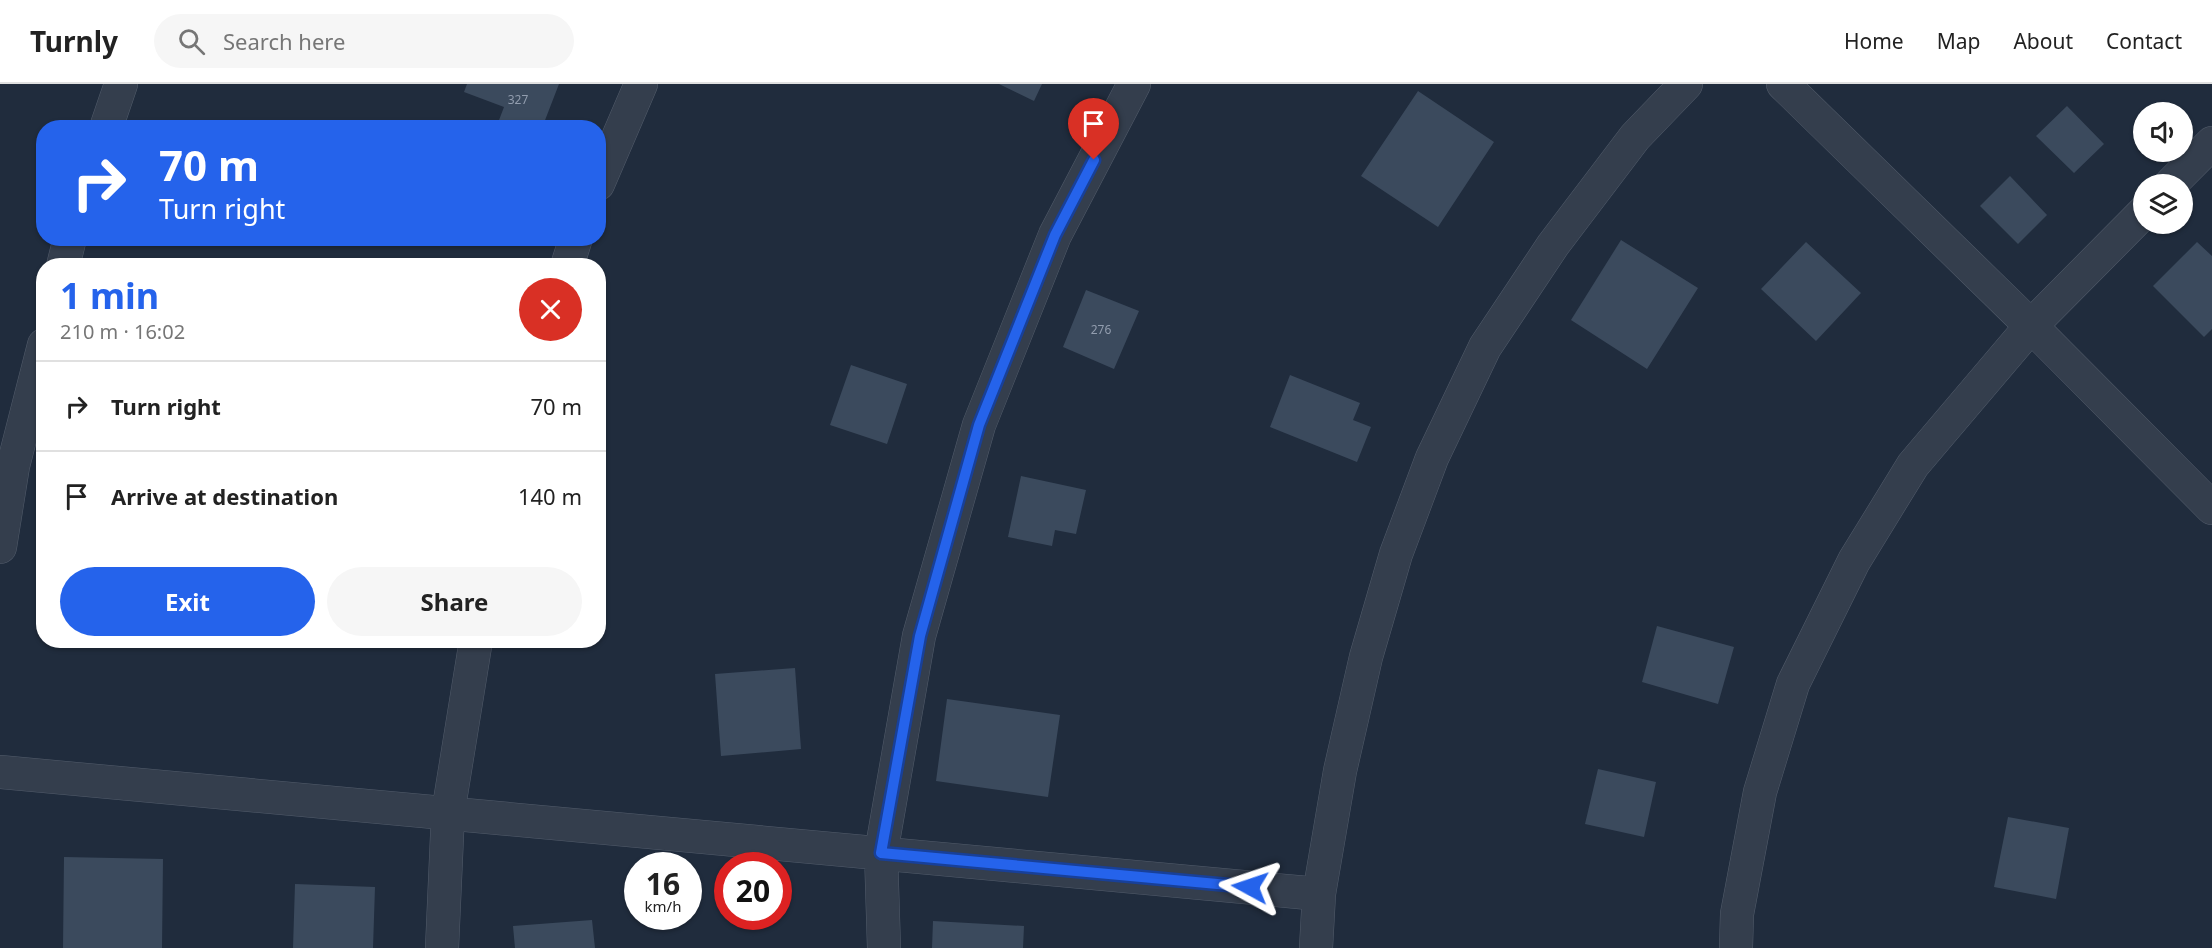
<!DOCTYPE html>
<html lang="en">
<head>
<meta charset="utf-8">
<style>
  :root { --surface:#fff; --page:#f6f6f6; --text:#222; --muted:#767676; --line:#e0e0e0; --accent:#2563eb }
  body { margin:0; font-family:"Noto Sans",sans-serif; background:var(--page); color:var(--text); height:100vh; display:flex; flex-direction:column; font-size:22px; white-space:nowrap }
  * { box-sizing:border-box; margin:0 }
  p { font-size:20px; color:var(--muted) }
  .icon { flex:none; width:33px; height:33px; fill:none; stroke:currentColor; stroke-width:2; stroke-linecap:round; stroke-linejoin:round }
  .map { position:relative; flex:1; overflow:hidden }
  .sheet { position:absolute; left:36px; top:174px; width:570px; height:390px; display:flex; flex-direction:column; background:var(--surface); border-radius:24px; box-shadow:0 2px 4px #0004 }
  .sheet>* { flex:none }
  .guide { position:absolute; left:36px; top:36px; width:570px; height:126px; border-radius:24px; box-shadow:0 2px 4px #0004; background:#2563eb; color:#fff; overflow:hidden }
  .buttons { position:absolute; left:2133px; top:18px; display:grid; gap:12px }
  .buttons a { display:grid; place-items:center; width:60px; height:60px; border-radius:50%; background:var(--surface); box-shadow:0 2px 4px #0004; font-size:30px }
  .speed { position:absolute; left:624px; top:768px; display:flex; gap:12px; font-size:30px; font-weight:700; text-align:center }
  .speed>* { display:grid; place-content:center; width:78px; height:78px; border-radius:50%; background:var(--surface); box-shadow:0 2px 4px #0004; line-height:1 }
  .speed small { font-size:15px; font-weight:400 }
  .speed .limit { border:9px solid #d22; background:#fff; color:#111 }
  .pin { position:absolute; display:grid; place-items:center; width:51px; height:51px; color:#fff; margin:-62px -26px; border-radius:50% 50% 50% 0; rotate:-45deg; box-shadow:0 0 6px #0007 }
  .pin .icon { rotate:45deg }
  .me { position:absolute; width:66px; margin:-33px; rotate:275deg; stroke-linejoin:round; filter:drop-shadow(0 0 4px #0008) }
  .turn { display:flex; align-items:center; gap:21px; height:126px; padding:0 24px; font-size:27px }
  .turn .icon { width:78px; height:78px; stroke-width:2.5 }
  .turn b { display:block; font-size:42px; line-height:51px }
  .round { display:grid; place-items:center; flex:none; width:63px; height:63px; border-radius:32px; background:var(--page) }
  .headline { display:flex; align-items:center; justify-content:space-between; height:102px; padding:0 24px }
  h1 { font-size:36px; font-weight:700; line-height:45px; color:var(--accent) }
  .action { display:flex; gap:12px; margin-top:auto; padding:12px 24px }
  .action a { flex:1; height:69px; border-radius:36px; background:var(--accent); color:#fff; font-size:24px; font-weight:700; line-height:69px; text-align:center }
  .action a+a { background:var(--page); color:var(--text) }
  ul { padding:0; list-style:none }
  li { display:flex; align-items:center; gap:18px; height:90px; padding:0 24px; border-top:2px solid var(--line) }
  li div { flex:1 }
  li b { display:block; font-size:22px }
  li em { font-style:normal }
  header { display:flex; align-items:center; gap:36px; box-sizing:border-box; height:84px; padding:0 30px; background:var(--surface); border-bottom:2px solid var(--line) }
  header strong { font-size:28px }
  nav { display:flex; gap:33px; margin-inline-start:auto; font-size:21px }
  .search { width:420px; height:54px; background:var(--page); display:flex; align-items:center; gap:15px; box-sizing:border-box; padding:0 21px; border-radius:33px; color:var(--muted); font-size:22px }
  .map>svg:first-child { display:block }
  .building { fill:#3b4a5d }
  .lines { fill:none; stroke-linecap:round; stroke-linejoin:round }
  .minor-casing { stroke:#525c6b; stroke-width:34 }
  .minor { stroke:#343e4d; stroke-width:33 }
  .route-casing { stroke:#184099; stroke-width:15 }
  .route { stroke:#2563eb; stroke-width:10 }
  .labels { text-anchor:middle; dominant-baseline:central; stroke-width:4.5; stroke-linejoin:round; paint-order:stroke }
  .number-label { font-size:12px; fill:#929dae }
</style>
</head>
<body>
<header>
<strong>Turnly</strong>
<div class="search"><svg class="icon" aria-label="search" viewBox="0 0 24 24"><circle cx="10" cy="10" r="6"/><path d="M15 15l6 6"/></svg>Search here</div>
<nav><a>Home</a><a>Map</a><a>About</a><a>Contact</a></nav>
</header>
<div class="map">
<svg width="2212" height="864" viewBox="0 0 2212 864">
  <rect width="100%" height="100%" fill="#202c3d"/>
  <path class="building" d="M467,0H559L542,44H496L504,23L464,8Z
    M999,0H1042L1034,17Z
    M1418,7L1494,58L1438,143L1361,92Z
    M2067,22L2104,60L2074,89L2036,52Z
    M2010,92L2047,131L2018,160L1980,122Z
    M1621,156L1698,204L1647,285L1571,236Z
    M1806,158L1861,209L1816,257L1761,205Z
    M2197,158L2212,172V245L2204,253L2153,202Z
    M1086,206L1139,227L1114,285L1063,263Z
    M851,281L907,300L887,360L830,341Z
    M1290,291L1360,319L1353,336L1371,343L1357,378L1270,343Z
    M1021,392L1086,406L1076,450L1055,446L1052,462L1008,453Z
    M1657,542L1734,563L1718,620L1642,598Z
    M795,584L801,665L721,672L715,590Z
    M947,615L1060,631L1048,713L936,697Z
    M1598,685L1656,698L1644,753L1585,740Z
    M2008,733L2069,744L2056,815L1994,803Z
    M64,773L163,775L162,864H63Z
    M295,800L375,803L373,864H293Z
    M592,836L595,864H515L513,842Z
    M933,837L1024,842L1023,864H932Z"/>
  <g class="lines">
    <g class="minor-casing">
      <path id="minor" d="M1783,0L2031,242L2212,424
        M106,44L121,0
        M598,100L641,0
        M2171,100L2212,59
        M63,182L70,154
        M567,182L576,154
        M0,463L13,382L44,261
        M0,688L1319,810
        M442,864L448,729L476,556
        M884,864L881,769L919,552L979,341L1055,151L1134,0
        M1316,864L1319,810L1340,687L1366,573L1396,470L1432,374L1485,263L1553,161L1635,53L1686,0
        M1736,864L1737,830L1760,708L1793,600L1854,477L1913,381L2031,242L2144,128"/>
    </g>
    <use href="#minor" class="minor"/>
  </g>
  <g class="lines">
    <g class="route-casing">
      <path id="route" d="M1094,76L1055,151L979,341L920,552L881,769L1250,803"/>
    </g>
    <use href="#route" class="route"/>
  </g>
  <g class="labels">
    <g class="number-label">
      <text x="518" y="15">327</text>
      <text x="1101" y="245">276</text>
    </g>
  </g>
</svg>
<div class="buttons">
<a><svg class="icon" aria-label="sound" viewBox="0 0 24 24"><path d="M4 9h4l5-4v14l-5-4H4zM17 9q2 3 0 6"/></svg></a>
<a><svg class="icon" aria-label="layers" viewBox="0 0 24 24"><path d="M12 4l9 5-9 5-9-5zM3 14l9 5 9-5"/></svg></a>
</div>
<div class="speed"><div>16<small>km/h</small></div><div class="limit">20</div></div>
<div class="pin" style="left:1094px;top:76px;background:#d93025"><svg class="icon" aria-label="arrive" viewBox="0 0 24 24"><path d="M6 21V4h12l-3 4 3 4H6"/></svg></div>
<svg class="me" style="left:1250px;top:803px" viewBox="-20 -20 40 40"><path d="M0-17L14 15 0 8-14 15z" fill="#2563eb" stroke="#fff" stroke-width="4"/></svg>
<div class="guide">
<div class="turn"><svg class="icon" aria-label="right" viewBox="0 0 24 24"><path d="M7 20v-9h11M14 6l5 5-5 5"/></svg><div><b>70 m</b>Turn right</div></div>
</div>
<section class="sheet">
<div class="headline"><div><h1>1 min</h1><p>210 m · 16:02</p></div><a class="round" style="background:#d93025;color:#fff"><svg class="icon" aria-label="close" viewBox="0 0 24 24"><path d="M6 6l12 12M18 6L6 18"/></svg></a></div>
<ul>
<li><svg class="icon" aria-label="right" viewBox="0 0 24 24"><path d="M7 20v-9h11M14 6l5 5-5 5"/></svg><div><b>Turn right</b></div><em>70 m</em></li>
<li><svg class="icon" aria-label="arrive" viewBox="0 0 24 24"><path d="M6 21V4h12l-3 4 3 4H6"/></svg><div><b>Arrive at destination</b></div><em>140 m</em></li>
</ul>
<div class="action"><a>Exit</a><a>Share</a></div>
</section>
</div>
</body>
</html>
